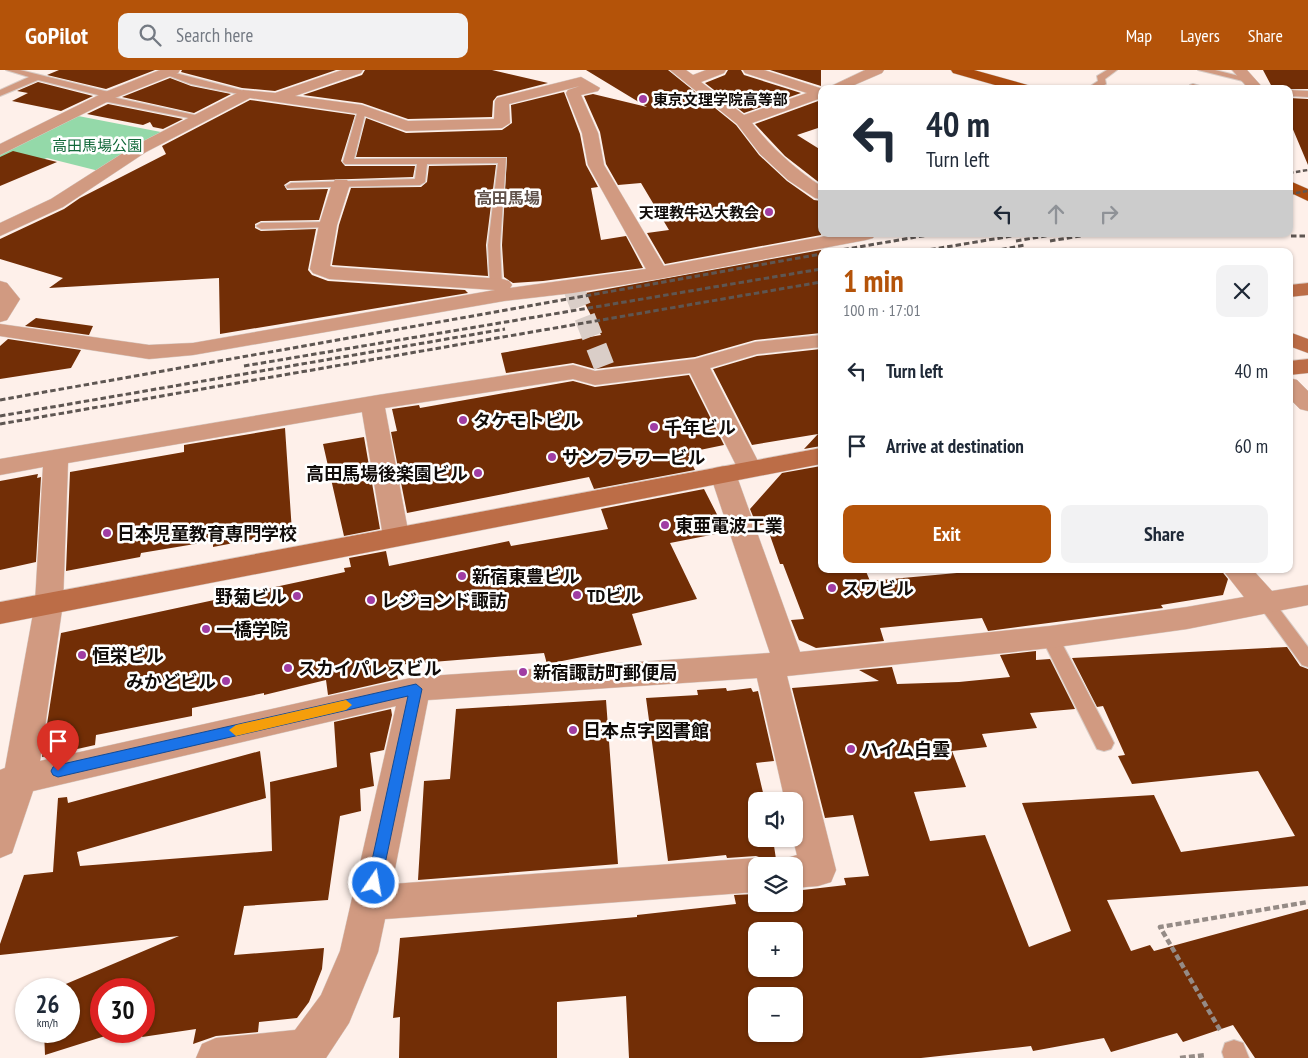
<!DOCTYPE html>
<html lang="en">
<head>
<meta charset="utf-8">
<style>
  :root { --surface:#fff; --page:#f2f2f3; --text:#1f2937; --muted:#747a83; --accent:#b45309 }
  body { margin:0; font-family:"PT Sans Narrow","Noto Sans JP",sans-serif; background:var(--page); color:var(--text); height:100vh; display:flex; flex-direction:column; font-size:19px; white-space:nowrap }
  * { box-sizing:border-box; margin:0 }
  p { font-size:16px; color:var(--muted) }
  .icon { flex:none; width:28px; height:28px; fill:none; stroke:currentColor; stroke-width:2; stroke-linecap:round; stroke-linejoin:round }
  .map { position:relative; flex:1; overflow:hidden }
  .panel { position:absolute; left:818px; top:178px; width:475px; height:325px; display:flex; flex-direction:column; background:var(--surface); border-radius:10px; box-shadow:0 1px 4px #0004 }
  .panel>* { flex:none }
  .hud { position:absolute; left:818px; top:15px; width:475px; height:152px; border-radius:10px; box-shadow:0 1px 4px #0004; background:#fff; color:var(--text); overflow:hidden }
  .fabs { position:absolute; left:748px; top:722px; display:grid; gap:10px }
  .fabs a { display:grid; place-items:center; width:55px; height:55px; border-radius:10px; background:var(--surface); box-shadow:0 1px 4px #0004; font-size:25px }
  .speed { position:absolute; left:15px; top:908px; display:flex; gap:10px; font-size:25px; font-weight:700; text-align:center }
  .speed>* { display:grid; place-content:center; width:65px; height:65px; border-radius:50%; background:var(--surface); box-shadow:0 1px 4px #0004; line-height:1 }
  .speed small { font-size:12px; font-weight:400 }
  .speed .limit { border:8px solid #d22; background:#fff; color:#111 }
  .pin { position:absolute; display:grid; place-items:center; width:42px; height:42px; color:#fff; margin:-51px -21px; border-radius:50% 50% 50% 0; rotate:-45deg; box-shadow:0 0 5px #0007 }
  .pin .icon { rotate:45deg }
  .me { position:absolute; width:55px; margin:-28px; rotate:12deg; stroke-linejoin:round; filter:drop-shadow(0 0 4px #0008) }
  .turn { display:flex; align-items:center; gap:18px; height:105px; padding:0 25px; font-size:22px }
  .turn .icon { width:65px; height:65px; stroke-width:2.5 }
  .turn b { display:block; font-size:35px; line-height:42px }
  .lanes { display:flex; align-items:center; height:48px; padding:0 25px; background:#0003; justify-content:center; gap:25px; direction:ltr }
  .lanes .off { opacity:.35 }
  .round { display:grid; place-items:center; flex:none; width:52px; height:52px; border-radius:10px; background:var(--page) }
  .summary { display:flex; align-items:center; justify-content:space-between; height:85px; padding:0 25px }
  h1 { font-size:30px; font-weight:800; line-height:38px; color:var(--accent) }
  .button { display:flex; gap:10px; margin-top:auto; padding:10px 25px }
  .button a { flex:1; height:58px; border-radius:10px; background:var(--accent); color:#fff; font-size:20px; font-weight:800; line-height:58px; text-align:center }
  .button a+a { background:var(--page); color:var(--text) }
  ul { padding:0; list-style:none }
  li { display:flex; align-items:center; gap:15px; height:75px; padding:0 25px }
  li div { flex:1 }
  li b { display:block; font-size:19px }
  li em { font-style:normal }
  header { display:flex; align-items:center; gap:30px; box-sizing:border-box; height:70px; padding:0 25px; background:var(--accent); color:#fff }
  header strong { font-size:24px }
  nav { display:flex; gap:28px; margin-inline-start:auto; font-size:18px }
  .search { width:350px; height:45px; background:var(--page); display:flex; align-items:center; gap:12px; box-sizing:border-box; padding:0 18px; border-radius:10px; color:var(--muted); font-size:19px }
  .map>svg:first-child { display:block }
  .green { fill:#94d9a9 }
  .building { fill:#722e06; fill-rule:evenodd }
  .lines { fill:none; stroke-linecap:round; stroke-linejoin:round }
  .street-tunnel { stroke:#dacec8; stroke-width:21; stroke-dasharray:21 11; stroke-linecap:butt }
  .lane-casing { stroke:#d8ccc6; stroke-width:2 }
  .street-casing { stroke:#d8ccc6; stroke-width:1 }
  .secondary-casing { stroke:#d8ccc6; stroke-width:1 }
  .primary-casing { stroke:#d8ccc6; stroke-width:1 }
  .path-far1 { stroke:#958b86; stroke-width:2.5; stroke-dasharray:4 2; stroke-linecap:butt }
  .path { stroke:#958b86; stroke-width:4.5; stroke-dasharray:6 3; stroke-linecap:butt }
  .lane { fill:#d19a81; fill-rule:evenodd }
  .street { fill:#d19a81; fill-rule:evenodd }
  .secondary { fill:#bc6d47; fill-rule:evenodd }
  .primary { fill:#aa4a0e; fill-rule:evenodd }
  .rail-far1 { stroke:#5e5652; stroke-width:2.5; stroke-dasharray:4.5 2.5; stroke-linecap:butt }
  .rail { stroke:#5e5652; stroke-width:3; stroke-dasharray:5.5 3; stroke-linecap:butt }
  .route { fill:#1a73e8; stroke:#114b97 }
  .slow { fill:#f59e0b }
  .poi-dot { fill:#a03da3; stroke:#fff; stroke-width:2 }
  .labels { text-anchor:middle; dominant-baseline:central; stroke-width:5; stroke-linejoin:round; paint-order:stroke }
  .far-poi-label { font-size:15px; font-weight:bold; fill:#110c09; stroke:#fff; text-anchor:start }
  .far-park-label { font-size:15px; fill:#12693a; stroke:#fff }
  .far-quarter-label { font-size:16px; font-weight:bold; fill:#61534c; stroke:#fff }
  .poi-label { font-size:18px; font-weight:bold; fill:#110c09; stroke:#fff; text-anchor:start }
</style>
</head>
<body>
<header>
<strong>GoPilot</strong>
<div class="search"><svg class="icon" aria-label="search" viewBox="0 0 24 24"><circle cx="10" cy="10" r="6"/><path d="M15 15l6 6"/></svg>Search here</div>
<nav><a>Map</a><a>Layers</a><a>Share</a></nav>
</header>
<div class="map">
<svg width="1308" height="988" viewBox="0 0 1308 988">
  <rect width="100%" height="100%" fill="#fef0ea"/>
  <path class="green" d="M73,45L166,63L103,102L47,88L0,106V82Z"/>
  <path class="building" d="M59,0H155L106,19L47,5Z
    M182,0H336L275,21L242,18L181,2Z
    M365,0H492L548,13L497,26L493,31L492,47L408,49L362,33L303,25L362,5Z
    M586,0H668L736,55L759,85L787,111L814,130L821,131V165L665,194L647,163L669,160L641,113L618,115L606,94L600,62L584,26L593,24L647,37Z
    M728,0H741L744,5L801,23L744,43L705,13L725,5Z
    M770,0H821V16Z
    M1263,0H1308V19H1273Z
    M170,8L191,16L231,24L194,43L122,27Z
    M38,12L93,26L61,41L12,31L28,23L17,21Z
    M564,22L580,64L586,95L598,117L591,118L601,170L626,166L643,198L543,211L513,213L504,207L502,175L507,87H356L366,48L406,63L502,60L512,53L511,35Z
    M1289,28L1308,29V95L1289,50Z
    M250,30L355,45L341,91L345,96H415L413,107L290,111L284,115L287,120L328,119L319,150L261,151L255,154V158L261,161L316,159L308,200L312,205L328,211L465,220L468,223L220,264L219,208L49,218L63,208L0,189V169L64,139L80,128L166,84L162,76Z
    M821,30V57L797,65L821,80V114L785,86L755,54Z
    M108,34L183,49L163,59L153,57L150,52L143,55L87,44Z
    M13,81L57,92L0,116V87Z
    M496,95L486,175L488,206L332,195L339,155L351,118L421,117L427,112L429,96Z
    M821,180V263L755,270L695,287L595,299L573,293L506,303L501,283L601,265L580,224Z
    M36,248L93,256L89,265L25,256Z
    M8,269L81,280L71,298L0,309V276Z
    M821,279V376L804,379L818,364L752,375L713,299L757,286Z
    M689,305L724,375L690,382L692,385L688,386L695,400L594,419L589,407L407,443L391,362L397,361L392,339L419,335L420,338L573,311L595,317Z
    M285,358L292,462L213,477V471L141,483L140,487L66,501L70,402L184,382V375Z
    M364,367L380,459L344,466L323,374Z
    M821,396V499H865L870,511L1000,499H1220L1228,509L1223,525L1161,535L1163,538L988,561L982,548L880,558L884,571L816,578L799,570L791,550L804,549L783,494H780L766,454L757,456L750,439L782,403Z
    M38,404L37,408L41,407L36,492L0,500V411Z
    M704,419L726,462L670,473L697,529L632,544L642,575L547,594L544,583L395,595L398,609L328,625L326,610L264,625V623L192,638V646L96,665L95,675L42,687L61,563L345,502L344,498L351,497L349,488L386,481L389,496L509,471L511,476L608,459L601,439Z
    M1287,577L1300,596L1308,599V816L1107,830L1131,881L1150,875L1154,881L1308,839V988H1255L1233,955L1183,972L1177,963L1111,982L1104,968L1033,981L1031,976L921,988H629L626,926L557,932V988H399L400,947L393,948L400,868L637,847V845L736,834L734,825L756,824V834H794V821L846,815L844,808L869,806L853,745L825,748L792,618L879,611L859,600L892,597L897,614L959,612L1010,607L1000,585L1036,581V590L1050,589L1075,639L1030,643L1037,658L982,664L987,677L952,681L966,717L914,722L930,771L985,765L1029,877L1071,861L1022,733L1154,725L1181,782L1295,766L1258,701L1132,714L1118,686L1125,685L1103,636L1097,637L1072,588ZM756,861H794V899H756ZM756,926H794V964H756Z
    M726,618L727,621L751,618L753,622L758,621L774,691L756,693L765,731H756V769H773L777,796H772L770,791L756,786L727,788L726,785L668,791L646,628L698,625L697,620Z
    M606,630L618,794L418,810L424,711L450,709L456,639Z
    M391,639L392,645L384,680L370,683L374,716L360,719L361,741L340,746L328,830L244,836L234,885L324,878L322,899L309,932L297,948L259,952L258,962L216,966L193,974L196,959L142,967L145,954L144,919H101V961H121L45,985L44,961H69V919H54L179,866L0,885V874L24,805L53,802L58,728L67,727L68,733L260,681L266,728L77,782L80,796L272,781L270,712L337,697L334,652Z"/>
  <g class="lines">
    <path class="street-tunnel" d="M573,217L604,296"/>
    <g class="lane-casing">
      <path id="lane" d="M6,0H20L113,23L112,27L204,47L199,50L103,31L99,28L102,26L38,10L0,26V20L29,7Z
        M164,0L252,23L248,26L191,14L164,4Z
        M1107,0H1117L1105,9L1106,14L1097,19H1086L1098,11L1097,6Z
        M1198,0H1215L1251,9L1247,12Z
        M1193,14L1203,17L1204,19H1190V15Z
        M1289,20L1308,21V27L1289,26Z
        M362,37L366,40L354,89L506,88L500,175L502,215L500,217L496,219L490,215L488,175L498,93L427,94L425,112L420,115L287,118L286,116L291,113L415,109L417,94H345L343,92L358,40Z
        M328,152L333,155L332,157L261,159L256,156L261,153Z
        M1266,527L1272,529L1308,577V597L1302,595L1260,537L1258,533L1260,529Z
        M1050,560L1056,562L1111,667L1114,673L1111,679L1104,681L1097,679L1041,567L1044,562Z
        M1234,970L1243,973L1249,988H1224L1222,982L1225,973Z"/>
    </g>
    <g class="street-casing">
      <path id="street" d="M160,0H180L178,3L115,28L0,85V74L105,22Z
        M342,0H363L361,3L295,26L362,35L408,51L494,49L495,31L497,28L581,7L600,18L598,21L581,25L598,63L604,95L664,196L837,164H875L873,168L866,170L658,209L573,223L504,231L193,285L149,289L0,266V254L149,275L193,273L495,220L329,209L313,203L310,199L319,155L332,114L335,110H347L350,114L337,155L330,196L333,197L502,209L509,211L512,215L510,218L646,199L588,95L582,63L566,23L568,20L580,16L509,34L510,53L502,58L406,61L359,44L250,28L146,82L63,137L0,166V153L51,129L134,76L243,20L275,23Z
        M670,0H686L693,5L706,0H726L724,3L701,12L744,45L807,23L745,3L743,0H764L823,19L821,28L752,53C772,78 794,98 821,116V129L815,128L788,110L760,84L737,54Z
        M865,0H884L882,3L845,19H825Z
        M1232,0H1247L1264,19H1249Z
        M0,211L7,213L20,229L7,250L0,252Z
        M821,265V277L757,284L710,298L762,399L759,405L750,407L741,405L690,303L595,315L573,309L385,338L409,466L405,472L396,475L387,472L383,466L362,342L68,393L63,533L40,691L415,607L770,583L710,404L714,398L723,396L732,398L736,404L800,582L1050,556L1187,537L1244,527L1222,499H1252L1272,521L1308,515V535L1187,559L1050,578L787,606L836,800L831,812L818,816L794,818V796H779L781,790L797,785L793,769L794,731H785L757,608L428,630L392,814L756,788L769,793L770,796H756V822L385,849L378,882L349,953L326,988H196L202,974L216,968L295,960L321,925L340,881L396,636L33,721L12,783L0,788V700L5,698L35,533L43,397L0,405V389L378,325L573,295L595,301L695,289L755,272Z
        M1289,308L1297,310L1308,321V341L1300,339L1289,328Z"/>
    </g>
    <g class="secondary-casing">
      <path id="secondary" d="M1308,213V225L1289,227V215Z
        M1289,262L1308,269V283L1289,276Z
        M1308,289V303L1289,305V291Z
        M821,378V394L0,554V532Z"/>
    </g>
    <g class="primary-casing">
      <path id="primary" d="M951,0H974L1031,16L1033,19H1009L953,3Z
        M1292,112L1308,119V131L1289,122V113Z"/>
    </g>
    <path class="path-far1" d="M960,164L962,165"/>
    <path class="path" d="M1220,960L1160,857L1308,832
      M1180,988L1206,985"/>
    <use href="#lane" class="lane"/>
    <use href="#street" class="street"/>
    <use href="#secondary" class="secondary"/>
    <use href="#primary" class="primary"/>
    <path class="rail-far1" d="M1289,103L1308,100
      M1289,124L1308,121"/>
    <path class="rail" d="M1291,166H1308
      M1016,171L1057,164
      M1050,171L1092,164
      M835,181L934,164
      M922,181L1024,164
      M993,181L1025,175
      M244,296L821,199
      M0,330L821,184
      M0,346L505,259
      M0,354L821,212"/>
  </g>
  <path class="route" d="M416,614L422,619L381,813L379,818L374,820L369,818L367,813L408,626L58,707L53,705L51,701L53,697L58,695Z"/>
  <path class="slow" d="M346,630L352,635L346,640L236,666L229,660L236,655Z"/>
  <g class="poi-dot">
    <circle cx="643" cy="29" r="5"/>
    <circle cx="769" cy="142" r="5"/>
    <circle cx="463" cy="350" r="5"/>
    <circle cx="654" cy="357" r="5"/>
    <circle cx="552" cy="387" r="5"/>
    <circle cx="478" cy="403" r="5"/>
    <circle cx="665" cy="455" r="5"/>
    <circle cx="107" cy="463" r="5"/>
    <circle cx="462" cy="506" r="5"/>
    <circle cx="832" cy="518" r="5"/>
    <circle cx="577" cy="525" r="5"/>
    <circle cx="297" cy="526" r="5"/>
    <circle cx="371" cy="530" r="5"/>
    <circle cx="206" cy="559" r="5"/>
    <circle cx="82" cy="585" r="5"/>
    <circle cx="288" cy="598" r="5"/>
    <circle cx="523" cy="602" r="5"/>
    <circle cx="226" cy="611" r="5"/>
    <circle cx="573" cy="660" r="5"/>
    <circle cx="851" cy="679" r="5"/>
  </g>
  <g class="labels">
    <g class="far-poi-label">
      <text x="653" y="29">東京文理学院高等部</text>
      <text x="759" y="142" text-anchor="end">天理教牛込大教会</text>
    </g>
    <g class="far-park-label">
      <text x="97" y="75">高田馬場公園</text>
    </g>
    <g class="far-quarter-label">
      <text x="508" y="128">高田馬場</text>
    </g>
    <g class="poi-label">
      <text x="473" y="350">タケモトビル</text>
      <text x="664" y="357">千年ビル</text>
      <text x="562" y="387">サンフラワービル</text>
      <text x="468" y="403" text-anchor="end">高田馬場後楽園ビル</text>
      <text x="675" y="455">東亜電波工業</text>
      <text x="117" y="463">日本児童教育専門学校</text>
      <text x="472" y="506">新宿東豊ビル</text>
      <text x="842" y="518">スワビル</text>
      <text x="587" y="525">TDビル</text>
      <text x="287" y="526" text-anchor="end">野菊ビル</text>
      <text x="381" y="530">レジョンド諏訪</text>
      <text x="216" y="559">一橋学院</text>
      <text x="92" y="585">恒栄ビル</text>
      <text x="298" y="598">スカイパレスビル</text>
      <text x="533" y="602">新宿諏訪町郵便局</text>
      <text x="216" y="611" text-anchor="end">みかどビル</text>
      <text x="583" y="660">日本点字図書館</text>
      <text x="861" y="679">ハイム白雲</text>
    </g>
  </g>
</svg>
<div class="fabs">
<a><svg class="icon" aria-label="sound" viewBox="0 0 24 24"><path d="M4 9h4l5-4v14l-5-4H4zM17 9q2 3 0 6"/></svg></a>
<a><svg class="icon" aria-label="layers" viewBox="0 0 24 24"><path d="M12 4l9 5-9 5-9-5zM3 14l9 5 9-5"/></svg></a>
<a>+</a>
<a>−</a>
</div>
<div class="speed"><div>26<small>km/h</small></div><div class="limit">30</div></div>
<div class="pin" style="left:58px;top:701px;background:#d93025"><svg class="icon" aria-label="arrive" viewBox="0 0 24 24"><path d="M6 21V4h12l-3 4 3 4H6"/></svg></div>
<svg class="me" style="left:374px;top:813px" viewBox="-20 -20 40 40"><circle r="17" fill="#1a73e8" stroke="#fff" stroke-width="3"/><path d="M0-11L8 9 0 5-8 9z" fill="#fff"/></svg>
<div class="hud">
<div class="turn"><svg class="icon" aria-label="left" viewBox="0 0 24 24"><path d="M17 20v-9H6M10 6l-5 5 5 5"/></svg><div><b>40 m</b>Turn left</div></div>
<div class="lanes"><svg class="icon" aria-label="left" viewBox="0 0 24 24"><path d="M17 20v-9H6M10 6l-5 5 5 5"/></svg><svg class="icon off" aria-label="ahead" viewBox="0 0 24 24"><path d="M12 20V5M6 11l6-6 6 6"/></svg><svg class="icon off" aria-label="right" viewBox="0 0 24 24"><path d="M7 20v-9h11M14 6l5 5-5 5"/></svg></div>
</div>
<section class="panel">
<div class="summary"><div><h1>1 min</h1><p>100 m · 17:01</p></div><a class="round"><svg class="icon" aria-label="close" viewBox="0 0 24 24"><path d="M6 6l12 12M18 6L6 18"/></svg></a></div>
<ul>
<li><svg class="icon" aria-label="left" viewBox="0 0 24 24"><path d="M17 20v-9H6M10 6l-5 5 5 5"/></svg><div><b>Turn left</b></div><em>40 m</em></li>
<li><svg class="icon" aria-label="arrive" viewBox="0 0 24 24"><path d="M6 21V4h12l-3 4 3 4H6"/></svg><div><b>Arrive at destination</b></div><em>60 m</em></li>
</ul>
<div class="button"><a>Exit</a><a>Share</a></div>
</section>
</div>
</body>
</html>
